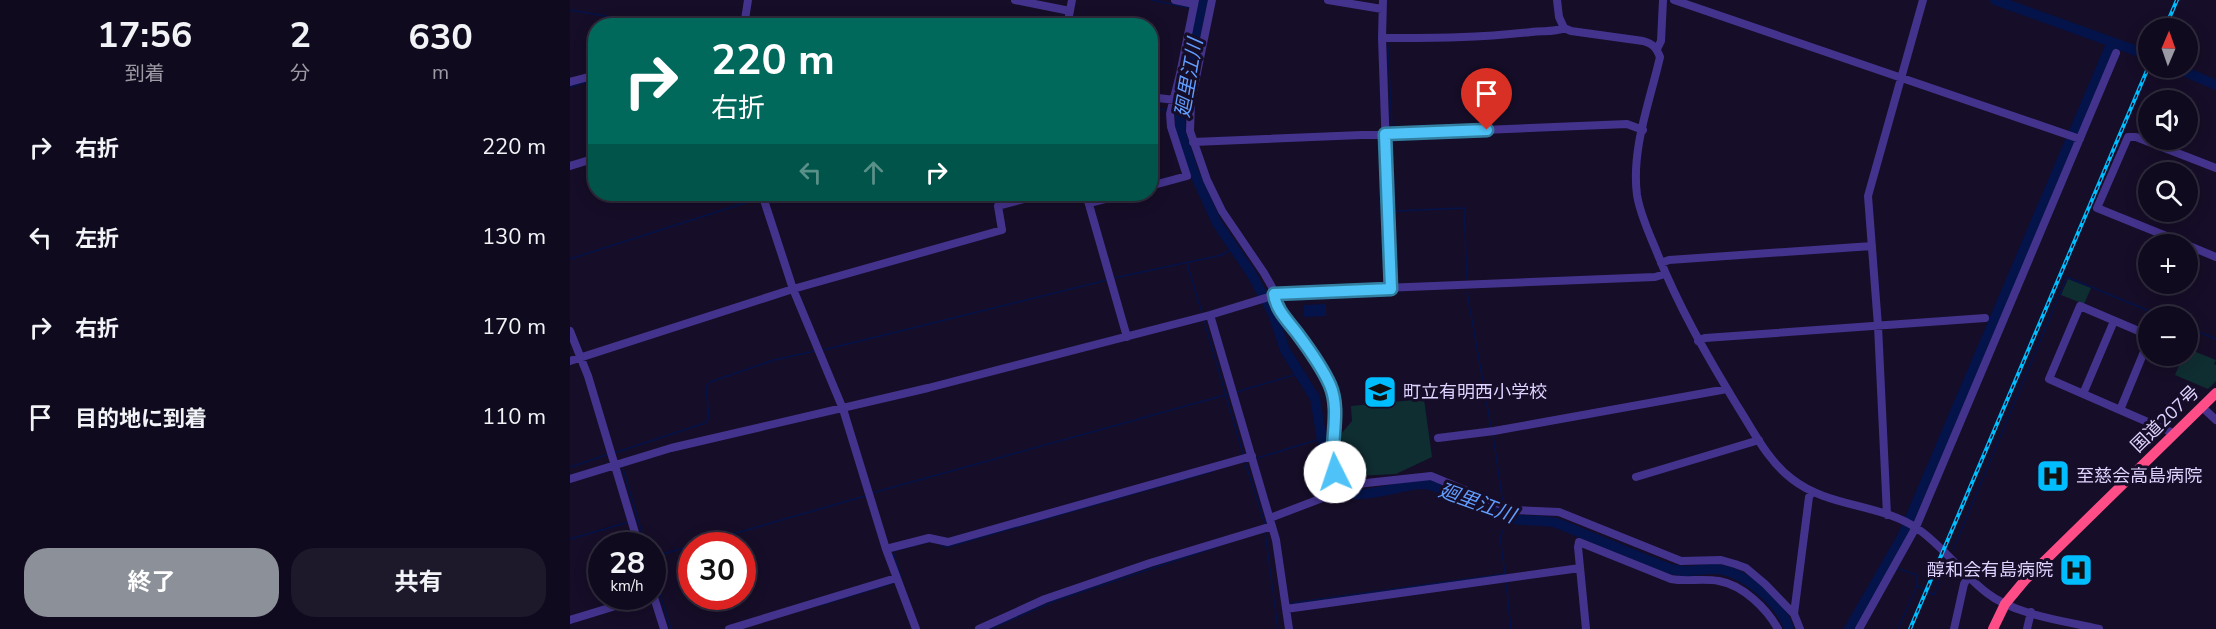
<!DOCTYPE html>
<html lang="ja">
<head>
<meta charset="utf-8">
<style>
  :root { --surface:#100a1e; --page:#1e182b; --text:#f1f3f6; --muted:#9c9aa4; --line:#302b3c; --accent:#8c9099 }
  body { margin:0; font-family:"Nunito Sans","Noto Sans JP",sans-serif; background:var(--page); color:var(--text); height:100vh; display:flex; flex-direction:column; font-size:22px; white-space:nowrap }
  * { box-sizing:border-box; margin:0 }
  p { font-size:20px; color:var(--muted) }
  .icon { flex:none; width:33px; height:33px; fill:none; stroke:currentColor; stroke-width:2; stroke-linecap:round; stroke-linejoin:round }
  .map { position:relative; flex:1; overflow:hidden }
  .sheet { display:flex; flex-direction:column; background:var(--surface); width:570px }
  .sheet>* { flex:none }
  .top-card { position:absolute; left:18px; top:18px; width:570px; height:183px; border-radius:24px; box-shadow:0 3px 15px #0003,0 0 0 2px var(--line); background:#00695c; color:#fff; overflow:hidden }
  .needle { width:39px; rotate:2deg }
  .controls { position:absolute; left:1568px; top:18px; display:grid; gap:12px }
  .controls a { display:grid; place-items:center; width:60px; height:60px; border-radius:50%; background:var(--surface); box-shadow:0 3px 15px #0003,0 0 0 2px var(--line); font-size:30px }
  .speed { position:absolute; left:18px; top:532px; display:flex; gap:12px; font-size:30px; font-weight:700; text-align:center }
  .speed>* { display:grid; place-content:center; width:78px; height:78px; border-radius:50%; background:var(--surface); box-shadow:0 3px 15px #0003,0 0 0 2px var(--line); line-height:1 }
  .speed small { font-size:15px; font-weight:400 }
  .speed .limit { border:9px solid #d22; background:#fff; color:#111 }
  .pin { position:absolute; display:grid; place-items:center; width:51px; height:51px; color:#fff; margin:-62px -26px; border-radius:50% 50% 50% 0; rotate:-45deg; box-shadow:0 0 6px #0007 }
  .pin .icon { rotate:45deg }
  .me { position:absolute; width:66px; margin:-33px; rotate:356deg; stroke-linejoin:round; filter:drop-shadow(0 0 4px #0008) }
  .turn { display:flex; align-items:center; gap:21px; height:126px; padding:0 24px; font-size:27px }
  .turn .icon { width:78px; height:78px; stroke-width:2.5 }
  .turn b { display:block; font-size:42px; line-height:51px }
  .lanes { display:flex; align-items:center; height:57px; padding:0 24px; background:#0003; justify-content:center; gap:30px; direction:ltr }
  .lanes .off { opacity:.35 }
  .eta { display:flex; justify-content:space-evenly; align-items:center; height:102px; text-align:center }
  .eta b { font-size:36px; font-weight:700; line-height:42px }
  .button { display:flex; gap:12px; margin-top:auto; padding:12px 24px }
  .button a { flex:1; height:69px; border-radius:24px; background:var(--accent); color:#fff; font-size:24px; font-weight:700; line-height:69px; text-align:center }
  .button a+a { background:var(--page); color:var(--text) }
  ul { padding:0; list-style:none }
  li { display:flex; align-items:center; gap:18px; height:90px; padding:0 24px }
  li div { flex:1 }
  li b { display:block; font-size:22px }
  li em { font-style:normal }
  main { display:flex; flex:1; min-height:0 }
  .map>svg:first-child { display:block }
  .green { fill:#0f2e32 }
  .water { fill:#041349 }
  .lines { fill:none; stroke-linecap:round; stroke-linejoin:round }
  .stream { stroke:#041349; stroke-width:1.5 }
  .river { stroke:#041349; stroke-width:10 }
  .minor { stroke:#44338c; stroke-width:8 }
  .highway { stroke:#ff4e87; stroke-width:10 }
  .rail-casing { stroke:#00bdfe; stroke-width:4 }
  .rail { stroke:#160d28; stroke-width:1.5; stroke-dasharray:4.5; stroke-linecap:butt }
  .route-casing { stroke:#337fa1; stroke-width:15 }
  .route { stroke:#4fc3f7; stroke-width:10 }
  .labels { text-anchor:middle; dominant-baseline:central; stroke-width:6; stroke-linejoin:round; paint-order:stroke }
  .poi-label { font-size:18px; fill:#dfd3ff; stroke:#160d28; text-anchor:start }
  .street-label { font-size:18px; fill:#dfd3ff; stroke:#160d28 }
  .water-label { font-size:20px; font-style:italic; fill:#619dff; stroke:#160d28 }
</style>
</head>
<body>
<main>
<section class="sheet">
<div class="eta">
<div><b>17:56</b><p>到着</p></div>
<div><b>2</b><p>分</p></div>
<div><b>630</b><p>m</p></div>
</div>
<ul>
<li><svg class="icon" aria-label="right" viewBox="0 0 24 24"><path d="M7 20v-9h11M14 6l5 5-5 5"/></svg><div><b>右折</b></div><em>220 m</em></li>
<li><svg class="icon" aria-label="left" viewBox="0 0 24 24"><path d="M17 20v-9H6M10 6l-5 5 5 5"/></svg><div><b>左折</b></div><em>130 m</em></li>
<li><svg class="icon" aria-label="right" viewBox="0 0 24 24"><path d="M7 20v-9h11M14 6l5 5-5 5"/></svg><div><b>右折</b></div><em>170 m</em></li>
<li><svg class="icon" aria-label="arrive" viewBox="0 0 24 24"><path d="M6 21V4h12l-3 4 3 4H6"/></svg><div><b>目的地に到着</b></div><em>110 m</em></li>
</ul>
<div class="button"><a>終了</a><a>共有</a></div>
</section>
<div class="map">
<svg width="1646" height="629" viewBox="0 0 1646 629">
  <rect width="100%" height="100%" fill="#160d28"/>
  <path class="green" d="M1498,279L1521,288L1514,304L1491,295Z
    M1621,350L1646,360L1644,364L1646,365V381L1638,389L1605,375L1613,356H1619Z
    M854,399L862,457L826,474L785,476L776,468L771,434L782,421L781,406Z"/>
  <path class="water" d="M756,304V316L734,317V305Z"/>
  <g class="lines">
    <path class="stream" d="M582,0L620,8
      M0,10L94,26
      M818,44L822,130
      M0,87L26,79
      M580,108L597,110
      M822,138L825,211L894,208L897,279
      M195,196L204,194
      M0,259L190,198
      M617,263L632,313
      M544,278L652,255L663,248
      M897,292L921,427
      M634,321L673,454
      M1617,327L1646,339
      M253,350L537,280
      M666,392L731,373
      M923,435L933,504
      M44,453L135,423L139,418L136,387L140,382L204,360L245,351
      M684,459L750,439
      M674,462H675L695,524
      M0,467L39,454
      M53,469L76,546
      M302,493L659,394
      M929,515L932,509
      M937,522L939,518
      M933,530L930,537L935,574
      M695,532L708,629
      M0,539L59,522
      M371,545L377,547L643,471
      M1383,550L1497,277L1591,316
      M82,557L295,496
      M1317,563L1322,566
      M1326,568L1347,575V586L1328,629
      M82,569L101,629
      M331,578L323,551L358,542
      M936,583L941,629
      M1348,586L1364,595L1375,565
      M722,603L935,574
      M251,605L326,582
      M420,629L484,601L646,547"/>
    <path class="river" d="M633,0L609,112L611,133L623,170L647,223L681,273L703,314L715,350L745,398L758,477C772,511 826,484 853,484C873,485 917,511 939,518C955,522 971,519 987,523C1024,538 1061,554 1098,568C1114,574 1127,569 1144,569C1171,569 1212,603 1219,629
      M1425,0L1578,55
      M1606,68L1646,85
      M1279,629L1332,537L1542,42"/>
    <path class="minor" d="M445,0L500,11
      M605,0L624,4
      M642,0L621,102L620,131L637,180L652,211L694,273L702,287L704,301L714,318L728,333L760,385L765,413L761,459L768,479L773,482L787,484L861,476L943,510L989,512L1111,561L1151,560L1165,564L1176,568L1195,584L1224,614
      M758,0L812,9
      M813,0L812,38L821,289
      M987,0L989,17L994,28L1001,31L1073,41C1083,44 1086,47 1090,57C1080,101 1061,149 1067,195C1070,214 1079,233 1086,250C1108,306 1137,356 1168,407C1184,432 1198,461 1222,479C1259,508 1310,503 1348,529C1374,547 1392,574 1417,593C1445,615 1495,621 1529,629
      M1104,0L1510,139
      M174,26L178,0
      M497,26L502,0
      M812,38C862,38 911,38 961,32C973,30 983,33 994,28
      M1087,49L1091,41L1093,0
      M0,82L26,75
      M580,97L621,102
      M623,142L1057,124L1073,130
      M0,166L26,158
      M580,186L617,176L601,127L600,114L610,74L625,0
      M192,194L223,289L273,409L316,549L346,629
      M516,194L557,337
      M519,203L555,194
      M1616,244L1527,208L1558,137H1566L1646,168
      M1617,245L1646,257
      M1091,263L1099,260L1302,246
      M0,331L18,376L69,546
      M1578,335L1510,306L1479,379L1550,410L1578,342
      M1128,341L1135,338L1415,318
      M0,361L223,289L432,230L428,206L473,194
      M1513,394L1544,321
      M1632,407L1646,420
      M1550,410L1603,433
      M868,438L924,431L1157,389
      M1066,477L1189,440
      M0,479L101,448L358,388L640,315
      M1317,515L1308,326L1298,196L1353,0
      M700,518L755,497L768,479
      M316,549L359,538L378,542L682,456
      M82,591L94,629
      M716,609L1010,568
      M0,620L75,597
      M159,629L326,578
      M409,629L475,599L580,563L702,526
      M719,629L706,540L640,315L715,292L1085,277L1095,274
      M1016,629L1008,547L1009,542L1101,579C1117,582 1133,578 1149,581C1173,585 1197,609 1208,629
      M1230,629L1224,614L1239,497L1242,492
      M1289,629L1346,527L1546,53
      M1384,629L1394,584L1398,577
      M1457,629L1461,612"/>
    <path class="highway" d="M1423,629L1435,604L1455,580L1646,393"/>
    <g class="rail-casing">
      <path id="rail" d="M1595,28L1607,0
        M1340,629L1578,68"/>
    </g>
    <use href="#rail" class="rail"/>
  </g>
  <g class="lines">
    <g class="route-casing">
      <path id="route" d="M765,472C758,444 772,413 760,385C752,367 739,349 727,333C718,321 706,310 704,294L821,289L815,134L917,130"/>
    </g>
    <use href="#route" class="route"/>
  </g>
  <defs>
    <g id="school-square" transform="scale(1.725)"><rect x="-9" y="-9" width="18" height="18" rx="4" fill="#00bdfe" stroke="#160d28"/><path d="M0-5L7-2L0 1L-7-2ZM-4 1L0 2.5L4 1V4Q0 6-4 4Z" fill="#111"/></g>
    <g id="hospital-square" transform="scale(1.725)"><rect x="-9" y="-9" width="18" height="18" rx="4" fill="#00bdfe" stroke="#160d28"/><path d="M-5-5h3v3.5h4V-5h3V5h-3V1.5h-4V5h-3Z" fill="#111"/></g>
  </defs>
  <g fill-rule="evenodd">
    <use href="#school-square" x="810" y="392"/>
    <use href="#hospital-square" x="1483" y="476"/>
    <use href="#hospital-square" x="1506" y="570"/>
  </g>
  <g class="labels">
    <g class="poi-label">
      <text x="833" y="392">町立有明西小学校</text>
      <text x="1506" y="476">至慈会高島病院</text>
      <text x="1483" y="570" text-anchor="end">醇和会有島病院</text>
    </g>
    <g class="street-label">
      <text transform="translate(1595 419) rotate(-44)">国道207号</text>
    </g>
    <g class="water-label">
      <text transform="translate(619 78) rotate(-80)">廻里江川</text>
      <text transform="translate(907 503) rotate(20)">廻里江川</text>
    </g>
  </g>
</svg>
<div class="controls">
<a><svg class="needle" viewBox="-14 -14 28 28"><path d="M0-13l5 13h-10z" fill="#e53935"/><path d="M0 13l5-13h-10z" fill="#9c9aa4"/></svg></a>
<a><svg class="icon" aria-label="sound" viewBox="0 0 24 24"><path d="M4 9h4l5-4v14l-5-4H4zM17 9q2 3 0 6"/></svg></a>
<a><svg class="icon" aria-label="search" viewBox="0 0 24 24"><circle cx="10" cy="10" r="6"/><path d="M15 15l6 6"/></svg></a>
<a>+</a>
<a>−</a>
</div>
<div class="speed"><div>28<small>km/h</small></div><div class="limit">30</div></div>
<div class="pin" style="left:917px;top:130px;background:#d93025"><svg class="icon" aria-label="arrive" viewBox="0 0 24 24"><path d="M6 21V4h12l-3 4 3 4H6"/></svg></div>
<svg class="me" style="left:765px;top:472px" viewBox="-20 -20 40 40"><circle r="19" fill="#fff"/><path d="M0-13L10 11 0 6-10 11z" fill="#4fc3f7"/></svg>
<div class="top-card">
<div class="turn"><svg class="icon" aria-label="right" viewBox="0 0 24 24"><path d="M7 20v-9h11M14 6l5 5-5 5"/></svg><div><b>220 m</b>右折</div></div>
<div class="lanes"><svg class="icon off" aria-label="left" viewBox="0 0 24 24"><path d="M17 20v-9H6M10 6l-5 5 5 5"/></svg><svg class="icon off" aria-label="ahead" viewBox="0 0 24 24"><path d="M12 20V5M6 11l6-6 6 6"/></svg><svg class="icon" aria-label="right" viewBox="0 0 24 24"><path d="M7 20v-9h11M14 6l5 5-5 5"/></svg></div>
</div>
</div>
</main>
</body>
</html>
